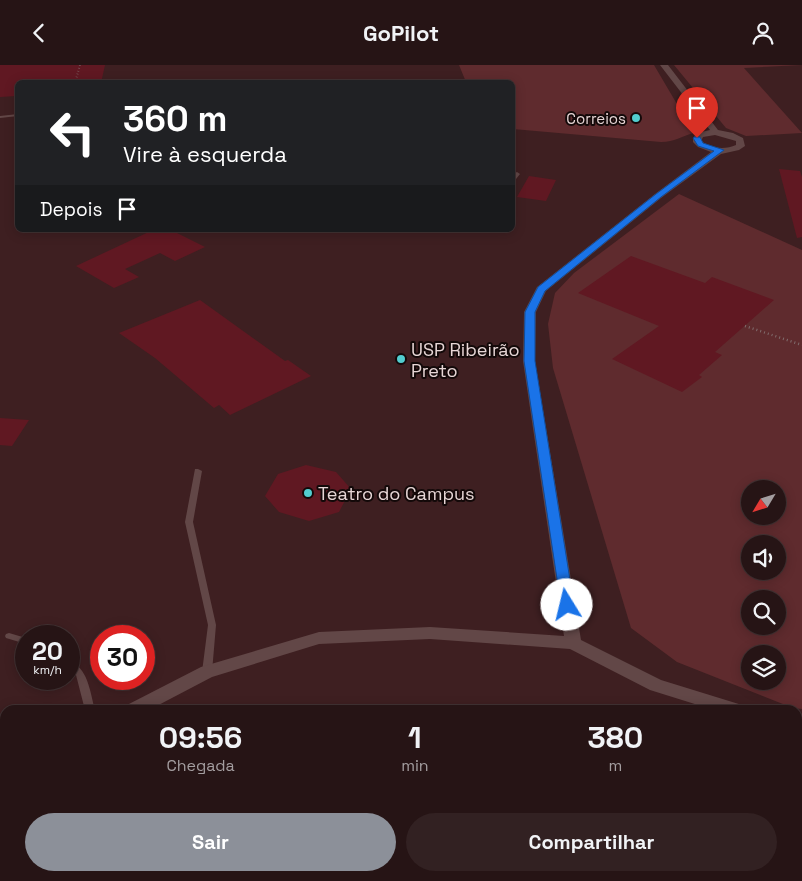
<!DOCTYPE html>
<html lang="pt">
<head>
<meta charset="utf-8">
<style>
  :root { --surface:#261415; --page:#322122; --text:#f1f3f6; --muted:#a49ea0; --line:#423334; --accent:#8c9099 }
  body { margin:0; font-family:"Space Grotesk",sans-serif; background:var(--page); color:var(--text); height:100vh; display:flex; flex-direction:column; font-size:19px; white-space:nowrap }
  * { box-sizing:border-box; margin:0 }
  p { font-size:16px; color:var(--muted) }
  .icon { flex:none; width:28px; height:28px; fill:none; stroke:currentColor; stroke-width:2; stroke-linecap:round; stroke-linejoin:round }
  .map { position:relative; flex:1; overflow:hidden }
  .drawer { position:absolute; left:0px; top:640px; width:802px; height:176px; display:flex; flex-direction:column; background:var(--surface); border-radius:15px 15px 0 0; box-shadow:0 2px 12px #0003,0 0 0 1px var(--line) }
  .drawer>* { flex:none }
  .guide { position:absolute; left:15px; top:15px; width:500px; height:152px; border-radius:8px; box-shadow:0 2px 12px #0003,0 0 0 1px var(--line); background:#202124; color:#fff; overflow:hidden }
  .needle { width:32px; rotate:232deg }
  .fabs { position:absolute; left:741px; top:415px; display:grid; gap:10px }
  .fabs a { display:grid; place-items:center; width:45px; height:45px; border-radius:50%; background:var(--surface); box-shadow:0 2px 12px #0003,0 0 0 1px var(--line); font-size:25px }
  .speed { position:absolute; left:15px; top:560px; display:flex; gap:10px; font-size:25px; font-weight:700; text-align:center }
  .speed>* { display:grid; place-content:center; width:65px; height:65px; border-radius:50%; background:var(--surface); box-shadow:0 2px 12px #0003,0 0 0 1px var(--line); line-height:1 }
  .speed small { font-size:12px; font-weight:400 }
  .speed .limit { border:8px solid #d22; background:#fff; color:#111 }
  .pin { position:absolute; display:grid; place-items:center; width:42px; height:42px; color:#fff; margin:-51px -21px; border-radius:50% 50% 50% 0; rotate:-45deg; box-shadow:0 0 5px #0007 }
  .pin .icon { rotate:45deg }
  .me { position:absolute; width:55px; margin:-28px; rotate:351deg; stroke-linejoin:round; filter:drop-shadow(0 0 4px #0008) }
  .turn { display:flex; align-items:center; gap:18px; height:105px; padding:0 25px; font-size:22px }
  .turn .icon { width:65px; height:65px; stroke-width:2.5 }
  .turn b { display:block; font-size:35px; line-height:42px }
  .then { display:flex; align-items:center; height:48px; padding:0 25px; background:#0003; gap:10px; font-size:19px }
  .eta { display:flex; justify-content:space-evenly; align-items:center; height:85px; text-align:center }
  .eta b { font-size:30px; font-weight:700; line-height:35px }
  .action { display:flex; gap:10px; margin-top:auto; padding:10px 25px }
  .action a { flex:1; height:58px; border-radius:30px; background:var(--accent); color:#fff; font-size:20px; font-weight:700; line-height:58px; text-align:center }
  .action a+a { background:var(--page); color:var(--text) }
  header { display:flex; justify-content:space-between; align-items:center; height:65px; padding:0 25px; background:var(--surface); font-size:22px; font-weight:700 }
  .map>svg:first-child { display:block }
  .built { fill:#3e1f21; fill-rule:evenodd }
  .green { fill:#5f2b2e; fill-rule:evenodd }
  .building { fill:#601822 }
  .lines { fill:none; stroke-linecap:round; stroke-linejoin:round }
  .path-far1 { stroke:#806c6d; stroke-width:2; stroke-dasharray:0.5 2.5; stroke-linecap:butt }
  .path { stroke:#806c6d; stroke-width:2.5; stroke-dasharray:1 3; stroke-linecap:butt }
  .service { fill:#624747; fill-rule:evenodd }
  .minor { fill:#624747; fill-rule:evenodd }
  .route { fill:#1a73e8; stroke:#114b97 }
  .poi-dot { fill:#52cdcf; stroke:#130909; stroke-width:2 }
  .labels { text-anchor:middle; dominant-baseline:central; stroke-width:4; stroke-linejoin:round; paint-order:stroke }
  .far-poi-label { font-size:15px; fill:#e7d6d6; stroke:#130909; text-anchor:end }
  .poi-label { font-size:18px; fill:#e7d6d6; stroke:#130909; text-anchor:start }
</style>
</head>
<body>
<header><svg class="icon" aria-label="back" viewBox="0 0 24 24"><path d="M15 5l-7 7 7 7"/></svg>GoPilot<svg class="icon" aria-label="person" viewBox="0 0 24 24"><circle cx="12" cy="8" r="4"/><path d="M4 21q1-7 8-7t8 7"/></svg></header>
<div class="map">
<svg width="802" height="816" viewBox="0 0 802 816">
  <rect width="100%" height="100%" fill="#321b1c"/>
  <path class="built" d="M0,0H802V816H0ZM18,18H512V165H18ZM750,424H778V451H750ZM750,479H778V506H750ZM750,534H778V561H750ZM26,571H69V614H26ZM101,571H144V614H101ZM750,589H778V616H750ZM5,645H798V811H5Z"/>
  <path class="green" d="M459,0H654L694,68C681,71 675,77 661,77L513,64L512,18L466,17Z
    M674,0H802L744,3L802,68L746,71L726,63Z
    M679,129L802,185V644L793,643L677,597L631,563L553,303L548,259L555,228L574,208ZM750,424H778V451H750ZM750,479H778V506H750ZM750,534H778V561H750ZM750,589H778V616H750Z"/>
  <path class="building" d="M0,0H105L101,18H18L16,31L0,32Z
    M779,104L800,106L802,112V172L797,173Z
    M529,111L556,115L546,136L517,132Z
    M153,165H171L205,182L175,196L160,188L125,204L139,212L114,223L76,201Z
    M631,191L705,218L712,212L774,235L715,287L722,290L699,310L702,312L682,327L612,294L659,261L578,228Z
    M200,235L285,296L288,295L311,311L230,350L219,340L214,343L155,293L119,268Z
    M0,353L29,355L12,381L0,380Z
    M306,400L336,407L351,424L339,447L309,456L279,447L265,431L278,409Z"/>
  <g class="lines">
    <path class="path-far1" d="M75,18L80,0"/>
    <path class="path" d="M745,261L802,280"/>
    <path class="service" d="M18,49V51L0,53V51Z
      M517,107L520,109L512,119V112L515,108Z
      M195,404H198L202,406L193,457L216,560L212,607L210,610L207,611L204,610L202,607L208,560L185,457Z
      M9,568L26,573V579L6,573L5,571L6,569Z
      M69,596C88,602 90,627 95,645H85L76,610L69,604Z"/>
    <path class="minor" d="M660,0H668L718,65L733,68L743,73L745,81L739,85L721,89L661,133L546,226L536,247L535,296L581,575L661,615L742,640L745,645H714L650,625L570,584L430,574L319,579L212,612L149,645H124L127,640L201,602L319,567L430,562L564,571L523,296L524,247L537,222L655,129L711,87L698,82L693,77V73L697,68L710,65ZM715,70L736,76V80C725,85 712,84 701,76L703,72Z
      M798,654H802V680L798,679Z
      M5,707V724L0,726V709Z"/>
  </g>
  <path class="route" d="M694,72H700L703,78L724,85L661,132L545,226L535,247V296L574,540L572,544H563L561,540L524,296L525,247L538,222L656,129L714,86L698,81L693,73Z"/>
  <g class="poi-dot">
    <circle cx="636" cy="53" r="5"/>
    <circle cx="401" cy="294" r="5"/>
    <circle cx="308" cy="428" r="5"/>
  </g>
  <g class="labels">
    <g class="far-poi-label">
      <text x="626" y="53">Correios</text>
    </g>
    <g class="poi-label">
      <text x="411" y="284">USP Ribeirão<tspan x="411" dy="21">Preto</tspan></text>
      <text x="318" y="428">Teatro do Campus</text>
    </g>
  </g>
</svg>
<div class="fabs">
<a><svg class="needle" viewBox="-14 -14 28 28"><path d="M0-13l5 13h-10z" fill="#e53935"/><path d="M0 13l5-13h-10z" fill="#a49ea0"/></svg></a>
<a><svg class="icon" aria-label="sound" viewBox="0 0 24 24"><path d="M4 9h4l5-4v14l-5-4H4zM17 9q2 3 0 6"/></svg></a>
<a><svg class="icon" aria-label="search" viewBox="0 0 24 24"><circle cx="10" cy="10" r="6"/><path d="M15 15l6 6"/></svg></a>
<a><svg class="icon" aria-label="layers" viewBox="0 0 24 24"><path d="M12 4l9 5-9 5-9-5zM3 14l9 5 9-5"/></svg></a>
</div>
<div class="speed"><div>20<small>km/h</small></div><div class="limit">30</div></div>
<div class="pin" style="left:697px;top:73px;background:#d93025"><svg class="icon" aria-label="arrive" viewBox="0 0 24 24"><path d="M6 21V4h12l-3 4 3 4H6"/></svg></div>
<svg class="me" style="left:567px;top:540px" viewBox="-20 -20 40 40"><circle r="19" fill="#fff"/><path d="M0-13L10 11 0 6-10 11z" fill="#1a73e8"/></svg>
<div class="guide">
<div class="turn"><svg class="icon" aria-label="left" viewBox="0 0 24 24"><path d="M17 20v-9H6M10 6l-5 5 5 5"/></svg><div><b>360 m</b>Vire à esquerda</div></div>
<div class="then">Depois<svg class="icon" aria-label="arrive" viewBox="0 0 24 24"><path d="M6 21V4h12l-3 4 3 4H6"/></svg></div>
</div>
<section class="drawer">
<div class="eta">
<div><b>09:56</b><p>Chegada</p></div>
<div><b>1</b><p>min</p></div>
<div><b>380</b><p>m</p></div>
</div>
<div class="action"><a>Sair</a><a>Compartilhar</a></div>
</section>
</div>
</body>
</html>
